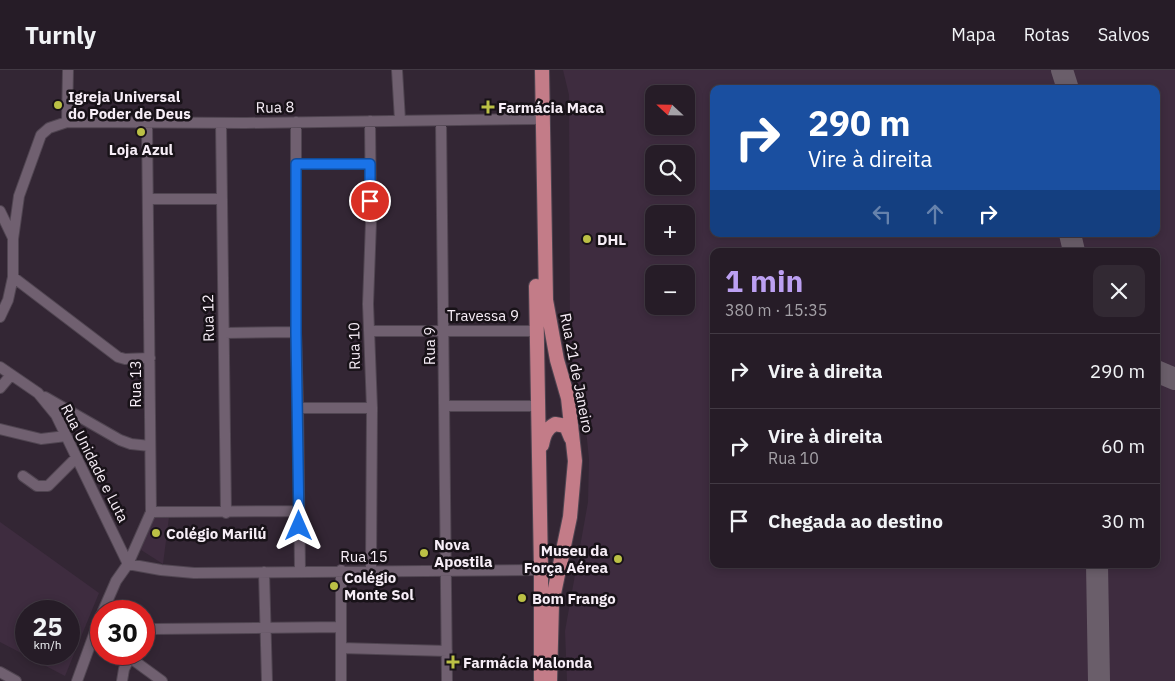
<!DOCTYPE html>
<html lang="pt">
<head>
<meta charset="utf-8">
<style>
  :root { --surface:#261c27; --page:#322933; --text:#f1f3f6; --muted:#a4a1a7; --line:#423a44; --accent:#bca0f2 }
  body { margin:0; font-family:"IBM Plex Sans",sans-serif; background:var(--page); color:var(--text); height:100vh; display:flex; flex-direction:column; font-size:19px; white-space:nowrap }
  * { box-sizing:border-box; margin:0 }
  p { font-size:16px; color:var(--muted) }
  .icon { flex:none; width:28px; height:28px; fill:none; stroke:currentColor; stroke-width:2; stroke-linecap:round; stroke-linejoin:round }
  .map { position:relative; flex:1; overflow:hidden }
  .details { position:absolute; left:710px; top:178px; width:450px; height:320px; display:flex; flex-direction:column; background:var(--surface); border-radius:10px; box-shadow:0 2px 8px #0003,0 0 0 1px var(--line) }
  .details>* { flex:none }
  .top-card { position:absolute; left:710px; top:15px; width:450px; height:152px; border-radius:10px; box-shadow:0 2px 8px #0003,0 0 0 1px var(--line); background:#1a4fa0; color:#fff; overflow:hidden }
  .needle { width:32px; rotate:292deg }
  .tools { position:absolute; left:645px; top:15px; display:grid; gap:10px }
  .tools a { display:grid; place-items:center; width:50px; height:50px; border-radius:10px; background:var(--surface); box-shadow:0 2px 8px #0003,0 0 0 1px var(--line); font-size:25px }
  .speed { position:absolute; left:15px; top:530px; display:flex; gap:10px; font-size:25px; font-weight:700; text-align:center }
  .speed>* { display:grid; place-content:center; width:65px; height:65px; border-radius:50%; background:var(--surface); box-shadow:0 2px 8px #0003,0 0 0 1px var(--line); line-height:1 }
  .speed small { font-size:12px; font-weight:400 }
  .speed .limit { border:8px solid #d22; background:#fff; color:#111 }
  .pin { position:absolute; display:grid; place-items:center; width:42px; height:42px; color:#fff; margin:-21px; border:2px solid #fff; border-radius:50%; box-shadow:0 1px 5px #0007 }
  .me { position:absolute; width:55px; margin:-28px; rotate:0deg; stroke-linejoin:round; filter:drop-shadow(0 0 4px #0008) }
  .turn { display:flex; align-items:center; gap:18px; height:105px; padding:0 15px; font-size:22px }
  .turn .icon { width:65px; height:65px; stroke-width:2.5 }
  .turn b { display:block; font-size:35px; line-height:42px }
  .lanes { display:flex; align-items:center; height:48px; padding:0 15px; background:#0003; justify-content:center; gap:25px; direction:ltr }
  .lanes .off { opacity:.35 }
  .round { display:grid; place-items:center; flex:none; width:52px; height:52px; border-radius:10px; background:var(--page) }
  .head { display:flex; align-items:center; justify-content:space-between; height:85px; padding:0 15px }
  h1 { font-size:30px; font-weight:700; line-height:38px; color:var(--accent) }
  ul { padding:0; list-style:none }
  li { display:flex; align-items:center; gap:15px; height:75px; padding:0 15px; border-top:1px solid var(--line) }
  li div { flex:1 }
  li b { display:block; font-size:19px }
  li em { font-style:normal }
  header { display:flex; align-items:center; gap:30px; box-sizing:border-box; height:70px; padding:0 25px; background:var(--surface); border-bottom:1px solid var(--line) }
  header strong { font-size:24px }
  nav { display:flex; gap:28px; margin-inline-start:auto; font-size:18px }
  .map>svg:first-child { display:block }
  .built { fill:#3e2c3f; fill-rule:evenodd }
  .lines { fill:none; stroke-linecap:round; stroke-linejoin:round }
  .taxiway { stroke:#6a5e6a; stroke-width:22 }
  .minor-casing { stroke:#504551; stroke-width:12 }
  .major-casing { stroke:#504551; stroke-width:16 }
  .minor { stroke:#706070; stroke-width:10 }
  .major { stroke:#c37c88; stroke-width:14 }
  .route-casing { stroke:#114b97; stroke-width:12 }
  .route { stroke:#1a73e8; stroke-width:9 }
  .poi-dot { fill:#bbc045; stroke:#181218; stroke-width:2 }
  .labels { text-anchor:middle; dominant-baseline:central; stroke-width:5; stroke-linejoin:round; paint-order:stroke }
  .poi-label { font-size:15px; font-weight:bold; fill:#f7eef7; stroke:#181218; text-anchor:start }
  .street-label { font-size:15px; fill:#f7eef7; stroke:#181218 }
</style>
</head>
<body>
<header>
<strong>Turnly</strong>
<nav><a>Mapa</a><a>Rotas</a><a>Salvos</a></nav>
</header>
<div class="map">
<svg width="1175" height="611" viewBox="0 0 1175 611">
  <rect width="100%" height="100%" fill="#332634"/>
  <path class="built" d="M563,0H1175V611H567L565,561L588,432L589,389L585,350L570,281L569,25ZM714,19H1156V164H714ZM654,24H686V56H654ZM654,84H686V116H654ZM654,144H686V176H654ZM714,181H1156V494H714ZM654,204H686V236H654Z
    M169,447L163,494L138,478L152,448Z
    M0,452L99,523L65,606L0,572ZM26,541H69V584H26Z"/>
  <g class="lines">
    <path class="taxiway" d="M1062,0L1068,19
      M1070,164L1074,181
      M1156,301L1175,309
      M1097,494L1099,611"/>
    <g class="minor-casing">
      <path id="minor" d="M68,0L67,52L246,53L535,49
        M397,0L400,50
        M370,51L371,152L368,234L372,338L371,500
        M441,51L447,611
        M296,52V262L298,338L300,501
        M221,53L226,443
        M296,94H370
        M149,129H222
        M0,141L13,168
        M13,207L118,287L125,289L150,288
        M0,247L8,230L13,207V169L19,126L41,65L49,58L67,52
        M369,261H537
        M224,263L296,262
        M0,297L38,323L56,345L128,494
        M0,318L11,305
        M45,327L120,370L131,374L150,376
        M444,336H538
        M298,338H372
        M0,359L41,369L66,366
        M23,406L37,416H48L76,388
        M151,442L299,441
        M128,494L161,500L194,503L541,500
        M264,502L267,611
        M107,532L119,541
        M103,541L116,511L128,494L151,442L147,53
        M144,557L153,559L341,557
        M341,578L447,581
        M125,584L162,611
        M0,602L16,611
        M77,611L101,545
        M122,611L124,599L130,587
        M341,611V500"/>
    </g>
    <g class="major-casing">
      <path id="major" d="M542,0L546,230L557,290L568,328L575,391L570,447L552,533L550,611
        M536,216L541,500V609
        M542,375C544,365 546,359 555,354L566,356L571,368"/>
    </g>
    <use href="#minor" class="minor"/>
    <use href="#major" class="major"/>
  </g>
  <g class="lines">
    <g class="route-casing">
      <path id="route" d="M299,456L296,262V94H370V131"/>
    </g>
    <use href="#route" class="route"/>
  </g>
  <g class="poi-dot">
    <circle cx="58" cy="35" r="5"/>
    <path d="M485.5 29.5h5v5h5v5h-5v5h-5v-5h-5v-5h5z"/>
    <circle cx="141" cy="62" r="5"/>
    <circle cx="587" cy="169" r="5"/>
    <circle cx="156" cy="463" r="5"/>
    <circle cx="424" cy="483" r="5"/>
    <circle cx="618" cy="489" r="5"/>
    <circle cx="334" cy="516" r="5"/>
    <circle cx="522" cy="528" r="5"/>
    <path d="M450.5 584.5h5v5h5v5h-5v5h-5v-5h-5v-5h5z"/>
  </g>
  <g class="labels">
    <g class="poi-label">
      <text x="68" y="26">Igreja Universal<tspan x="68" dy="17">do Poder de Deus</tspan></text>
      <text x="498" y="37">Farmácia Maca</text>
      <text x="141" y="79" text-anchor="middle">Loja Azul</text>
      <text x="597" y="169">DHL</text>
      <text x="166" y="463">Colégio Marilú</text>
      <text x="434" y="474">Nova<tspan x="434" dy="17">Apostila</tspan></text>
      <text x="608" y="480" text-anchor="end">Museu da<tspan x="608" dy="17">Força Aérea</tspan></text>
      <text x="344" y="507">Colégio<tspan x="344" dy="17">Monte Sol</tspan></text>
      <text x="532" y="528">Bom Frango</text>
      <text x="463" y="592">Farmácia Malonda</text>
    </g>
    <g class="street-label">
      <text transform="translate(275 37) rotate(-1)">Rua 8</text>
      <text x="483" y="245">Travessa 9</text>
      <text transform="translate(208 248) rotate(-91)">Rua 12</text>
      <text transform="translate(354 276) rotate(-91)">Rua 10</text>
      <text transform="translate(429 276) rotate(-90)">Rua 9</text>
      <text transform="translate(577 303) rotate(79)">Rua 21 de Janeiro</text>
      <text transform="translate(135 314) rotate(-90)">Rua 13</text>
      <text transform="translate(95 393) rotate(63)">Rua Unidade e Luta</text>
      <text x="364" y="486">Rua 15</text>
    </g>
  </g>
</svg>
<div class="tools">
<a><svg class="needle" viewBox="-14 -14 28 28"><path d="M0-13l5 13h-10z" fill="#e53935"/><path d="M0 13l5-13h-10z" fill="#a4a1a7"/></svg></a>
<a><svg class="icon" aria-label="search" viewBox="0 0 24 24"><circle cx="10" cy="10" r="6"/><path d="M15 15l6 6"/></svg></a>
<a>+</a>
<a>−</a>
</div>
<div class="speed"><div>25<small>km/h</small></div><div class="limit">30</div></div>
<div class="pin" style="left:370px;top:131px;background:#d93025"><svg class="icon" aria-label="arrive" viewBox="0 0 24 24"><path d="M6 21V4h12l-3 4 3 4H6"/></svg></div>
<svg class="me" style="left:299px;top:456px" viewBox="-20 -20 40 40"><path d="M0-17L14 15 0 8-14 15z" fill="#1a73e8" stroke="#fff" stroke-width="4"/></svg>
<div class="top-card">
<div class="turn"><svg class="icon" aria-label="right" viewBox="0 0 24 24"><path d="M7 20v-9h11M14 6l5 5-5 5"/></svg><div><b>290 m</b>Vire à direita</div></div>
<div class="lanes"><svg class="icon off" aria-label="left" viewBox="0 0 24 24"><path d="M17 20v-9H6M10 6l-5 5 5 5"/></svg><svg class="icon off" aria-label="ahead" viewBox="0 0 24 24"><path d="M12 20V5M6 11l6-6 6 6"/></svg><svg class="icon" aria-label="right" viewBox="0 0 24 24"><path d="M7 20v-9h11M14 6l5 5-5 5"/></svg></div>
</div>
<section class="details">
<div class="head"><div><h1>1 min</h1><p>380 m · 15:35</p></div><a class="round"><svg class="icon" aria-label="close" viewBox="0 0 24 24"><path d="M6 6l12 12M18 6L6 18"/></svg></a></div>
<ul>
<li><svg class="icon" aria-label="right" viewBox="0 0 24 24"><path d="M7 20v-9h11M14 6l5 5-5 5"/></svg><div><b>Vire à direita</b></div><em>290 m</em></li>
<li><svg class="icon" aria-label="right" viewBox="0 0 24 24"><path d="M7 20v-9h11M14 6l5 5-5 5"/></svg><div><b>Vire à direita</b><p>Rua 10</p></div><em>60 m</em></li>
<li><svg class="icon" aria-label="arrive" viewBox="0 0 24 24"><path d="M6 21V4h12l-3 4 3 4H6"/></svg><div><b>Chegada ao destino</b></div><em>30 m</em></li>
</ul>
</section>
</div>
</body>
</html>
